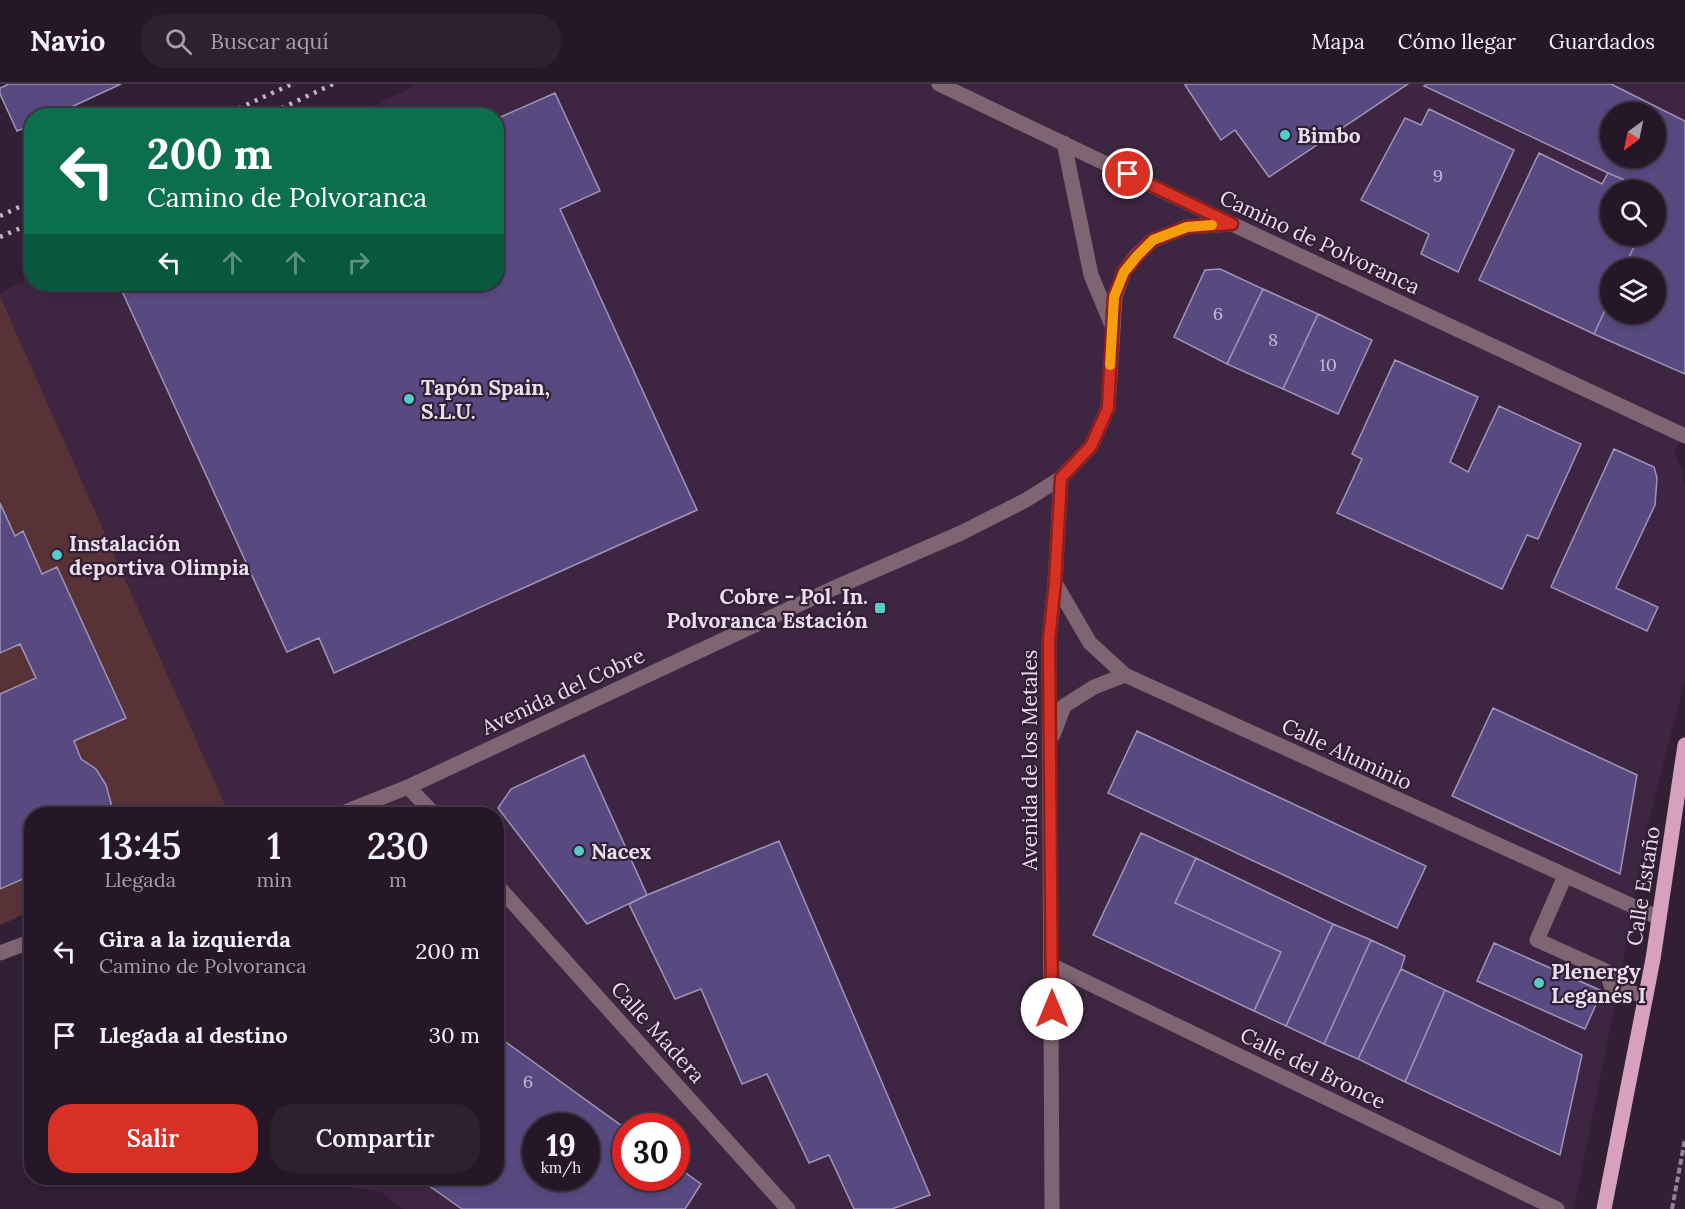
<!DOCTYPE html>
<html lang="es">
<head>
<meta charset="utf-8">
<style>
  :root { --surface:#261728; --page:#2e2030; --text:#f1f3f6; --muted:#a49fa8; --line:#423645; --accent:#d93025 }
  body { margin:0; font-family:Lora,serif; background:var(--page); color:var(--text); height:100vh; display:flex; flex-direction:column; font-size:22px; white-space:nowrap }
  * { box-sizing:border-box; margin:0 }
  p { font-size:20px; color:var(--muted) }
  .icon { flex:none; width:33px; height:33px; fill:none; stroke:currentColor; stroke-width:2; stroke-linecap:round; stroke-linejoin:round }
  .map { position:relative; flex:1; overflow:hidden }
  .sheet { position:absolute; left:24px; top:723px; width:480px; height:378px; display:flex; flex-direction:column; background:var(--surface); border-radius:24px; box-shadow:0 3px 9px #0003,0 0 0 2px var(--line) }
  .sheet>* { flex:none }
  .hud { position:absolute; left:24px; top:24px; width:480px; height:183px; border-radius:24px; box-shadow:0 3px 9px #0003,0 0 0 2px var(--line); background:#0b6e4f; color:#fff; overflow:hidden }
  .needle { width:39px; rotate:213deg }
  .fabs { position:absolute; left:1600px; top:18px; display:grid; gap:12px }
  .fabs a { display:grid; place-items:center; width:66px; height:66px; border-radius:50%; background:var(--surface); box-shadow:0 3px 9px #0003,0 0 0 2px var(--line); font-size:30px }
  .speed { position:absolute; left:522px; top:1029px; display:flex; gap:12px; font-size:30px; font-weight:700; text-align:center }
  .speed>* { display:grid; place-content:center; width:78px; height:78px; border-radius:50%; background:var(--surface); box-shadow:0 3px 9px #0003,0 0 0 2px var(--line); line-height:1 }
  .speed small { font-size:15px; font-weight:400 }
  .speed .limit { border:9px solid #d22; background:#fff; color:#111 }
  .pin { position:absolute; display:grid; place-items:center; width:51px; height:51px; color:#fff; margin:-26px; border:3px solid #fff; border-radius:50%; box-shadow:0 2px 6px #0007 }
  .me { position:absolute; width:66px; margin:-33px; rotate:0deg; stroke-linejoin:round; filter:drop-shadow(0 0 4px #0008) }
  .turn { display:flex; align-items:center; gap:21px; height:126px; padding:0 24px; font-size:27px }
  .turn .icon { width:78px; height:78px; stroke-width:2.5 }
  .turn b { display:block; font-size:42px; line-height:51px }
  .lanes { display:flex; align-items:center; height:57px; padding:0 24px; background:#0003; justify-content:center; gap:30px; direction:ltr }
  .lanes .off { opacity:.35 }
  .eta { display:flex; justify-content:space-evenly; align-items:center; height:102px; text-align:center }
  .eta b { font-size:36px; font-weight:600; line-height:42px }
  .primary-button { display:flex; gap:12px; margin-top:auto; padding:12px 24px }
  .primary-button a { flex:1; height:69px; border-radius:24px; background:var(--accent); color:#fff; font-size:24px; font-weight:600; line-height:69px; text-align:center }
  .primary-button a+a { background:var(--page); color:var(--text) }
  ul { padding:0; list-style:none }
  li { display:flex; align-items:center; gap:18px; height:84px; padding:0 24px }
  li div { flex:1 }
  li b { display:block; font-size:22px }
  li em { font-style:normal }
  header { display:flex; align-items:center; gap:36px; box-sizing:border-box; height:84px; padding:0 30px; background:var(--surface); border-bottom:2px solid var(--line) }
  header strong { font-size:28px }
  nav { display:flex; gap:33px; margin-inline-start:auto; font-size:21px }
  .search { width:420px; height:54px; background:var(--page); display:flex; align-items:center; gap:15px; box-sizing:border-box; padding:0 21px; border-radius:24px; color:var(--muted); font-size:22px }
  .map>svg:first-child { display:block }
  .built { fill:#3e2642; fill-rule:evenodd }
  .green { fill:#593237 }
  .building { fill:#584a81; stroke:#9d96b8; stroke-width:1.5; fill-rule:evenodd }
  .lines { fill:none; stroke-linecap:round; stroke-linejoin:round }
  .path { stroke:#938396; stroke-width:4; stroke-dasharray:6 3; stroke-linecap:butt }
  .minor { stroke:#7f6472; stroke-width:15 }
  .major { stroke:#d7a1be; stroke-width:15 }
  .rail { stroke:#c2b4c5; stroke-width:4.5; stroke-dasharray:3 6; stroke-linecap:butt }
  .route-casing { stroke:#8d1f18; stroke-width:15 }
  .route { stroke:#d93025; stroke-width:10 }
  .slow { stroke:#f59e0b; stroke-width:10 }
  .poi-dot { fill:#54cdc8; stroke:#321f36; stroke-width:2 }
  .labels { text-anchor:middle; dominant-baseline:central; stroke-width:4.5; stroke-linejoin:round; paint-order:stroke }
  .number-label { font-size:18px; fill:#c6b9d2 }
  .poi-label { font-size:21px; font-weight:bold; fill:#ebdeed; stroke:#321f36; text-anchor:start }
  .street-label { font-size:21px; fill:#ebdeed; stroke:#321f36 }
</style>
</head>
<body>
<header>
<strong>Navio</strong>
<div class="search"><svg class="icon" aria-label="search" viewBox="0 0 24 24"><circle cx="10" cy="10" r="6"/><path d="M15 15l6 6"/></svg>Buscar aquí</div>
<nav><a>Mapa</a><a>Cómo llegar</a><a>Guardados</a></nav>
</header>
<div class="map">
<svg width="1685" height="1125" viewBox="0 0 1685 1125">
  <rect width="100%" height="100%" fill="#321f36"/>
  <path class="built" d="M418,0H1685V344L1674,370L1683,388L1685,406V595L1646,747L1622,884L1574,1125H404L381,1108L334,1101L323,1094H496V730H229L0,212V209L31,193L32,200H496V32L355,31ZM1611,28H1656V74H1611ZM1611,106H1656V152H1611ZM1611,184H1656V230H1611ZM536,1042H586V1094H536ZM626,1042H676V1094H626Z"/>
  <path class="green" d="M0,212L229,730H32L31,827L0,841Z"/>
  <path class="building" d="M9,0H121L52,32H32V41L17,47L0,10V4Z
    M1188,0H1408L1269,93L1235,46L1221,56L1185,1Z
    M1427,0H1611L1685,37V290L1594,250L1611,213V230H1656V184H1624L1639,152H1656V114L1658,111L1656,110V106H1648L1608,89L1424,2ZM1611,28H1656V74H1611Z
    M555,9L600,107L560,125L697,426L334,589L319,554L287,568L121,205L133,200H496V35Z
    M1429,25L1514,66L1458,188L1421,170L1429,150L1361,116L1405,34L1421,41Z
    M1539,69L1602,100L1608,89L1648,106H1611V152H1639L1624,184H1611V213L1594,250L1479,196Z
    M1220,185L1263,205L1227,280L1174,253L1205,186Z
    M1263,205L1318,230L1283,305L1227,280Z
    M1318,230L1372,256L1338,330L1283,305Z
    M1395,276L1478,313L1450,378L1468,388L1499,322L1581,360L1538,455L1527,451L1502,505L1337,429L1362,375L1352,370Z
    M1614,365L1654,383L1657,394L1655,421L1616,504L1658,523L1647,547L1551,503Z
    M0,419L15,452L23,447L42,490L57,483L126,634L74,657L81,675L96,685L106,701L111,719L110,730H32V791L0,805V610L36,594L20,560L0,569Z
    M1493,624L1637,691L1620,790L1452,712Z
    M1137,647L1426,782L1397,844L1108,709Z
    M584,671L647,811L587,840L498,724L511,705Z
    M1141,749L1196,774L1175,819L1281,868L1254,927L1093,851Z
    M779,757L930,1111L892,1125H854L829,1071L809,1079L767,990L742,1000L701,905L675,915L629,820L647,811Z
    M1196,774L1333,840L1286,942L1254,927L1281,868L1175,819Z
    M1333,840L1371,856L1324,960L1286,942Z
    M1371,856L1405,872L1401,885L1358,975L1324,960Z
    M1494,859L1602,907L1585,945L1477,897Z
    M1401,885L1445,906L1405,998L1358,975Z
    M1445,906L1582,971L1560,1071L1405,998Z
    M496,951L626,1045V1094H676V1082L701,1100L685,1125H462L418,1094H496ZM536,1042H586V1094H536Z"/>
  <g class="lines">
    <path class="path" d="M1672,1125L1685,1055"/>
    <path class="minor" d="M939,0L1232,140L1685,352
      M1064,59L1091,191L1111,239
      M1055,499L1090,559L1125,591L1659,834
      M1053,651L1064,622L1094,603L1125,591
      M408,703L434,730
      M340,730L408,703L834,504L961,449L1026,416L1061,394L1091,362L1108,324L1115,213L1124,188L1136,172L1153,156L1187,143L1232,140
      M1565,792L1537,856L1606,887L1612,904L1646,912
      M496,800L788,1125
      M0,869L32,857
      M1051,881L1557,1125
      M1052,1125L1049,557L1055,499L1061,394"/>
    <path class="major" d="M1604,1125L1653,875L1685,661"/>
    <path class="rail" d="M222,32L292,0
      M265,32L333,0
      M0,132L32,117
      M0,153L32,139"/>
  </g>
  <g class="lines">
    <g class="route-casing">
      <path id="route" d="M1052,925L1049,556L1055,499L1061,394L1091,362L1108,324L1114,213L1124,188L1137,172L1153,156L1187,143L1232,140L1128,90"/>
    </g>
    <use href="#route" class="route"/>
    <path class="slow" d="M1110,281L1114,213L1124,188L1137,172L1153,156L1187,143L1212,141"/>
  </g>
  <g class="poi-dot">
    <circle cx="1285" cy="51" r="6"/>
    <circle cx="409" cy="315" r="6"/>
    <circle cx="57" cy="471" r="6"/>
    <rect x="874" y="518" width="12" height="12" rx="3"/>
    <circle cx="579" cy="767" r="6"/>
    <circle cx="1539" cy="899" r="6"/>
  </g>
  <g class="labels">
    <g class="number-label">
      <text x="1438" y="91">9</text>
      <text x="1218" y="229">6</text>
      <text x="1273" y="255">8</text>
      <text x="1328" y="280">10</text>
      <text x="528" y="997">6</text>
    </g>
    <g class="poi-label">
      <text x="1297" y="51">Bimbo</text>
      <text x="421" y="303">Tapón Spain,<tspan x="421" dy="24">S.L.U.</tspan></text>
      <text x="69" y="459">Instalación<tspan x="69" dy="24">deportiva Olimpia</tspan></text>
      <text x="868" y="512" text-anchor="end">Cobre - Pol. In.<tspan x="868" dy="24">Polvoranca Estación</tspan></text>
      <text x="591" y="767">Nacex</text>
      <text x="1551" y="887">Plenergy<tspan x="1551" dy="24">Leganés I</tspan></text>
    </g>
    <g class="street-label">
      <text transform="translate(1320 158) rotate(25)">Camino de Polvoranca</text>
      <text transform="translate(563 607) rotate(-25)">Avenida del Cobre</text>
      <text transform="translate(1347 670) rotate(25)">Calle Aluminio</text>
      <text transform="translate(1029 676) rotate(-90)">Avenida de los Metales</text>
      <text transform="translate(1643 802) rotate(-81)">Calle Estaño</text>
      <text transform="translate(658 948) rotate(48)">Calle Madera</text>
      <text transform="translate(1313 984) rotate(26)">Calle del Bronce</text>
    </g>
  </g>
</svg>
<div class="fabs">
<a><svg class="needle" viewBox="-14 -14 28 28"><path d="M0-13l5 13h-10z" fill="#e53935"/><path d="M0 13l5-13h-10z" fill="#a49fa8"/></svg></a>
<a><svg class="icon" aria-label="search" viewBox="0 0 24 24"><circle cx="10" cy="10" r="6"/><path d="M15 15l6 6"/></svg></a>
<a><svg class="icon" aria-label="layers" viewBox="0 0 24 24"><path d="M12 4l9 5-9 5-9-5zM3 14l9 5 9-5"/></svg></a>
</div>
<div class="speed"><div>19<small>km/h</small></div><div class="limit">30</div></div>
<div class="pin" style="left:1128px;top:90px;background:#d93025"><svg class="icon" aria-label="arrive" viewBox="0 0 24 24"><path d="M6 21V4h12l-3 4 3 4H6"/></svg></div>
<svg class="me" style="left:1052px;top:925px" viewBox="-20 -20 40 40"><circle r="19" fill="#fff"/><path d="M0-13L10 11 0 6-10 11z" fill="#d93025"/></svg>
<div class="hud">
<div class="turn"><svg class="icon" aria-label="left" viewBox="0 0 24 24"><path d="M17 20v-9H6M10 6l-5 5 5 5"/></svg><div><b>200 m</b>Camino de Polvoranca</div></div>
<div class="lanes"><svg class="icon" aria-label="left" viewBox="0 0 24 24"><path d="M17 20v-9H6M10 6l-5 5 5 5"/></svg><svg class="icon off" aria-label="ahead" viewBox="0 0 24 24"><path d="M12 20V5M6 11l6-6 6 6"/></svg><svg class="icon off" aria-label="ahead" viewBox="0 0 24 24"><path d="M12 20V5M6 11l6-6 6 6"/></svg><svg class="icon off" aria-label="right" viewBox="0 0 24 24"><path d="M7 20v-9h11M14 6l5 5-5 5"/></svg></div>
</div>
<section class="sheet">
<div class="eta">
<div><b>13:45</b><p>Llegada</p></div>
<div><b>1</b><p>min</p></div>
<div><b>230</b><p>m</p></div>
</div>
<ul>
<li><svg class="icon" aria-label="left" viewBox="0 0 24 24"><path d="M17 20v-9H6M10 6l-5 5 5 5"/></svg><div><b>Gira a la izquierda</b><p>Camino de Polvoranca</p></div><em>200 m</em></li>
<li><svg class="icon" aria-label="arrive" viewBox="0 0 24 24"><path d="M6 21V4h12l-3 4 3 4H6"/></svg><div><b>Llegada al destino</b></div><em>30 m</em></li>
</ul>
<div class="primary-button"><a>Salir</a><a>Compartir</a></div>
</section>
</div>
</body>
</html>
